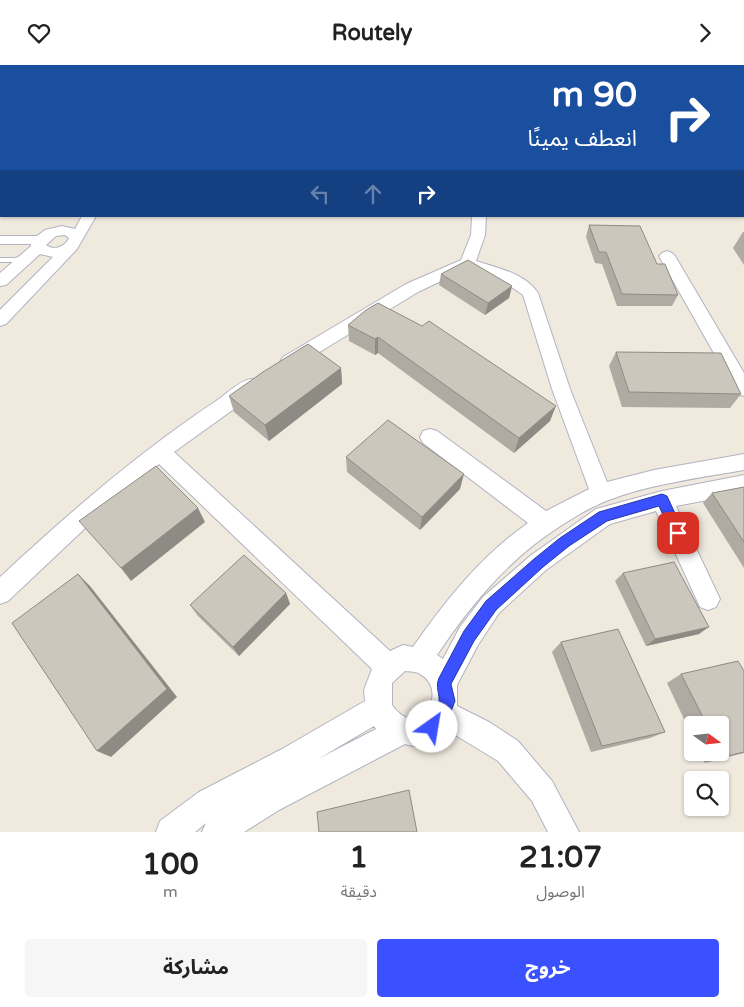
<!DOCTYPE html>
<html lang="ar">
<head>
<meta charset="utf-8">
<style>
  :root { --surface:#fff; --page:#f6f6f6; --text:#222; --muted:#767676; --accent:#3b51ff }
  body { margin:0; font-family:"Varela Round","Noto Sans Arabic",sans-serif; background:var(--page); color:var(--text); direction:rtl; height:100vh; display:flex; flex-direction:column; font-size:19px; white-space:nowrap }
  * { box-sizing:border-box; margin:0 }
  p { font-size:16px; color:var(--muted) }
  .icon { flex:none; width:28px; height:28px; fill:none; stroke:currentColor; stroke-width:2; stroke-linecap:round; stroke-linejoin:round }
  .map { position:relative; height:767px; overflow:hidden; direction:ltr }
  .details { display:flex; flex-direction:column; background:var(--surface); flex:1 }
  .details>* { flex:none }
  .guide { position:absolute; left:0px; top:0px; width:745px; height:152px; box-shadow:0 1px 4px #0004; direction:rtl; background:#1a4fa0; color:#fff; overflow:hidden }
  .needle { width:32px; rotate:105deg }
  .tools { position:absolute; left:684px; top:651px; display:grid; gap:10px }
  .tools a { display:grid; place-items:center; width:45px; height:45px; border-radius:5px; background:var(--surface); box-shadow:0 1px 4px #0004; font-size:25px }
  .pin { position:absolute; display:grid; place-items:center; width:42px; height:42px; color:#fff; margin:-21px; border-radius:10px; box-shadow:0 2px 8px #0006 }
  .me { position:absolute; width:55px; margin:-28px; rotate:32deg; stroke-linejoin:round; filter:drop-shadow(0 0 4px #0008) }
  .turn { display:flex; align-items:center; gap:18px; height:105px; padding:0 25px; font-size:22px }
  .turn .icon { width:65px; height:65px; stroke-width:2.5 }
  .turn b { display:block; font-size:35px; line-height:42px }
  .lanes { display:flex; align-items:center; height:48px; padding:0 25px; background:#0003; justify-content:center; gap:25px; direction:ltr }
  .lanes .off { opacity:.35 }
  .eta { display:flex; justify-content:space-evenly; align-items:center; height:85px; text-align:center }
  .eta b { font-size:30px; font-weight:700; line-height:35px }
  .cta { display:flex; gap:10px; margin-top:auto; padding:10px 25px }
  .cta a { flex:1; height:58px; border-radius:5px; background:var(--accent); color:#fff; font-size:20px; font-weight:700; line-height:58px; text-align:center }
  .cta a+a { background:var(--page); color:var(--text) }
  header { display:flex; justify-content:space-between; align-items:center; height:65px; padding:0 25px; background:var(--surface); font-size:22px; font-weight:700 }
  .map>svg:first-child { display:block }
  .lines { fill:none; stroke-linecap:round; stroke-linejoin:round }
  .service-casing { stroke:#b2b3c1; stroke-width:2 }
  .minor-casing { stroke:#b2b3c1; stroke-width:2 }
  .service { fill:#fff; fill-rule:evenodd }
  .minor { fill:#fff; fill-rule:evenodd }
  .wall { fill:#afaba3 }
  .shaded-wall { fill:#8e8b84 }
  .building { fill:#cbc7bd; stroke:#8e8b84 }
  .route { fill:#3b51ff; stroke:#2635a6 }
</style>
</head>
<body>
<header><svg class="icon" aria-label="forward" viewBox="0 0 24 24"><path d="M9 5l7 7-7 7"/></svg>Routely<svg class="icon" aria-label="heart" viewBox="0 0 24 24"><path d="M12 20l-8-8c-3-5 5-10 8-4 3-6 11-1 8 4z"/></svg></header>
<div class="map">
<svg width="744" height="767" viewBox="0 0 744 767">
  <rect width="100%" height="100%" fill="#efe9de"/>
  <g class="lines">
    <g class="service-casing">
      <path id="service" d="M28,189H31V193L16,197H0V193H15Z"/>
    </g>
    <g class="minor-casing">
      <path id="minor" d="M35,0H56L57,1H36Z
        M82,151H96L77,184L6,259L0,261V245L53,192L40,189L6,220L0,221V208L31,181V179H0V171H37L45,165L62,161L75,164ZM65,170L69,173C65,182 54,186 46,180L56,171Z
        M472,151H486L485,170L476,196C497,203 525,208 538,228L570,324L607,417L654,405L744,389V405C698,413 650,419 606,436C594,441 581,448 570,455C513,489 473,536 437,590L443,594L460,562L483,532L530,491L596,444L662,426L744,410V428L676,441L720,534L716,542L708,545L700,542L656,446L610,459L546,505L499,548L478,580L457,620V641L489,657L518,676L552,716L579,767H548L532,736L498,696L447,665C436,676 421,685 405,679L279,745L244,767H202L206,758L195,767H156L160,756L199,727L282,684L365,636L364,625L372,604L159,399L98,451L8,536L0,539V512C69,448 140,386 219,334C227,328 241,315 251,314C253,314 257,316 259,316L261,321L259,326L174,387L390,586L403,580L413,582C446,535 481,491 528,458L423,378L420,372L423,366L430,364L437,366L546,446L589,424L552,324L523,230L503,216L468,203L418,227L295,302L289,303L283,302L280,297L283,292L406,219L461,195L471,170ZM405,606C410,607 416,606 420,609C450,625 420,679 392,640V618ZM374,661L376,664L318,694Z
        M667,186L672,188L675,191L744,308V331L737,329L659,191L662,188Z"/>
    </g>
    <use href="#service" class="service"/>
    <use href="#minor" class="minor"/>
  </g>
  <path class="wall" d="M180,0H218L217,1H180Z
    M589,160L657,199L678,230L672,241H617L602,199L595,198L586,172Z
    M743,167H744V200L733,183Z
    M441,209L512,221L509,233L485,250L439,220Z
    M348,260L422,261L550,356L514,388L378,288L375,290L349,276Z
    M616,287L741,329L730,343L622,342L609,301Z
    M341,303L342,319L269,376L234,347L229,331Z
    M346,392L460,424L420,465L347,407Z
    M744,422V503L703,438L712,428Z
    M623,508L699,569L646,581L615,516Z
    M286,528L290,539L239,591L198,551L190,540Z
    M561,577L665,667L650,673L591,687L552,587Z
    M744,606V688L705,698L700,688H720V660H692V671L667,618L681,609Z"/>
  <path class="shaded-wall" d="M210,0H218L217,1H210Z
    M512,221L509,233L485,250L488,238Z
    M378,272V288L375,290V274Z
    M341,303L342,319L269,376L265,360Z
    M556,341L550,356L514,388L519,373Z
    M464,409L460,424L420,465L422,452Z
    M198,443L205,457L131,516L121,503Z
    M78,509L90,521L177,632L111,692L97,686Z
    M286,528L290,539L239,591L233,582Z
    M709,562L699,569L646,581L655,574Z"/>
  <path class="building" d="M589,160L640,161L657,199H665L678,230L622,229L606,187H599Z
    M468,195L512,221L488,238L441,209Z
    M378,238L422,261L429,256L556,341L519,373L378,272L375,274L348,260L366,245Z
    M308,279L341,303L265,360L229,331L263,307Z
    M616,287L721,288L741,329L629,327Z
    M388,355L464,409L422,452L346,392Z
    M156,401L198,443L121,503L79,456Z
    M744,422V477L712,428Z
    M244,490L286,528L233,582L190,540Z
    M674,497L709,562L655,574L623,508Z
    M78,509L167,624L97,686L12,558Z
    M618,564L665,667L602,681L561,577Z
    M738,596L744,606V687L723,692L720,687V660H707L681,609Z
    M409,725L417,767H319L317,747Z"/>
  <path class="route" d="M662,429L667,431L684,468L682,472L678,473L673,472L659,441L607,456L569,481L543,502L496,545L474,576L451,619L455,636L448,654L438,667L432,669L427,667L425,662C428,653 438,647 439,637C440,629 435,622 439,613L464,566L486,536L534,494L560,473L599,447Z"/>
</svg>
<div class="tools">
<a><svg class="needle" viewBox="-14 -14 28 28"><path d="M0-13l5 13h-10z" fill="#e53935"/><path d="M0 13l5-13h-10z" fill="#767676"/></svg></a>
<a><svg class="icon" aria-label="search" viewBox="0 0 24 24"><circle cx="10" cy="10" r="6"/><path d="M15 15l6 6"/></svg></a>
</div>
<div class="pin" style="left:678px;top:468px;background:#d93025"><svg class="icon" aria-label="arrive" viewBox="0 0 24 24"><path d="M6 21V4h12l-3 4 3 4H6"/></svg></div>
<svg class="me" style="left:432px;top:662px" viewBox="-20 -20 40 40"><circle r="19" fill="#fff"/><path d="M0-13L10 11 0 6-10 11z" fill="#3b51ff"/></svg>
<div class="guide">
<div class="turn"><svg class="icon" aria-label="right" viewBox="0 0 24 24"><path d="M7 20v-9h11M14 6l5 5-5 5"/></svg><div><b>90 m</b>انعطف يمينًا</div></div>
<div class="lanes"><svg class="icon off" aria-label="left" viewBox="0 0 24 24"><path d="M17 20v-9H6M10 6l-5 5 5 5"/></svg><svg class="icon off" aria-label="ahead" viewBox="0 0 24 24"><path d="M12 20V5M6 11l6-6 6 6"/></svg><svg class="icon" aria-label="right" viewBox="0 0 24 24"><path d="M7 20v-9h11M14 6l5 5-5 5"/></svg></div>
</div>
</div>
<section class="details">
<div class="eta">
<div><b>21:07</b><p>الوصول</p></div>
<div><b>1</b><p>دقيقة</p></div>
<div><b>100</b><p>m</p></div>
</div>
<div class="cta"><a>خروج</a><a>مشاركة</a></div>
</section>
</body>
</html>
